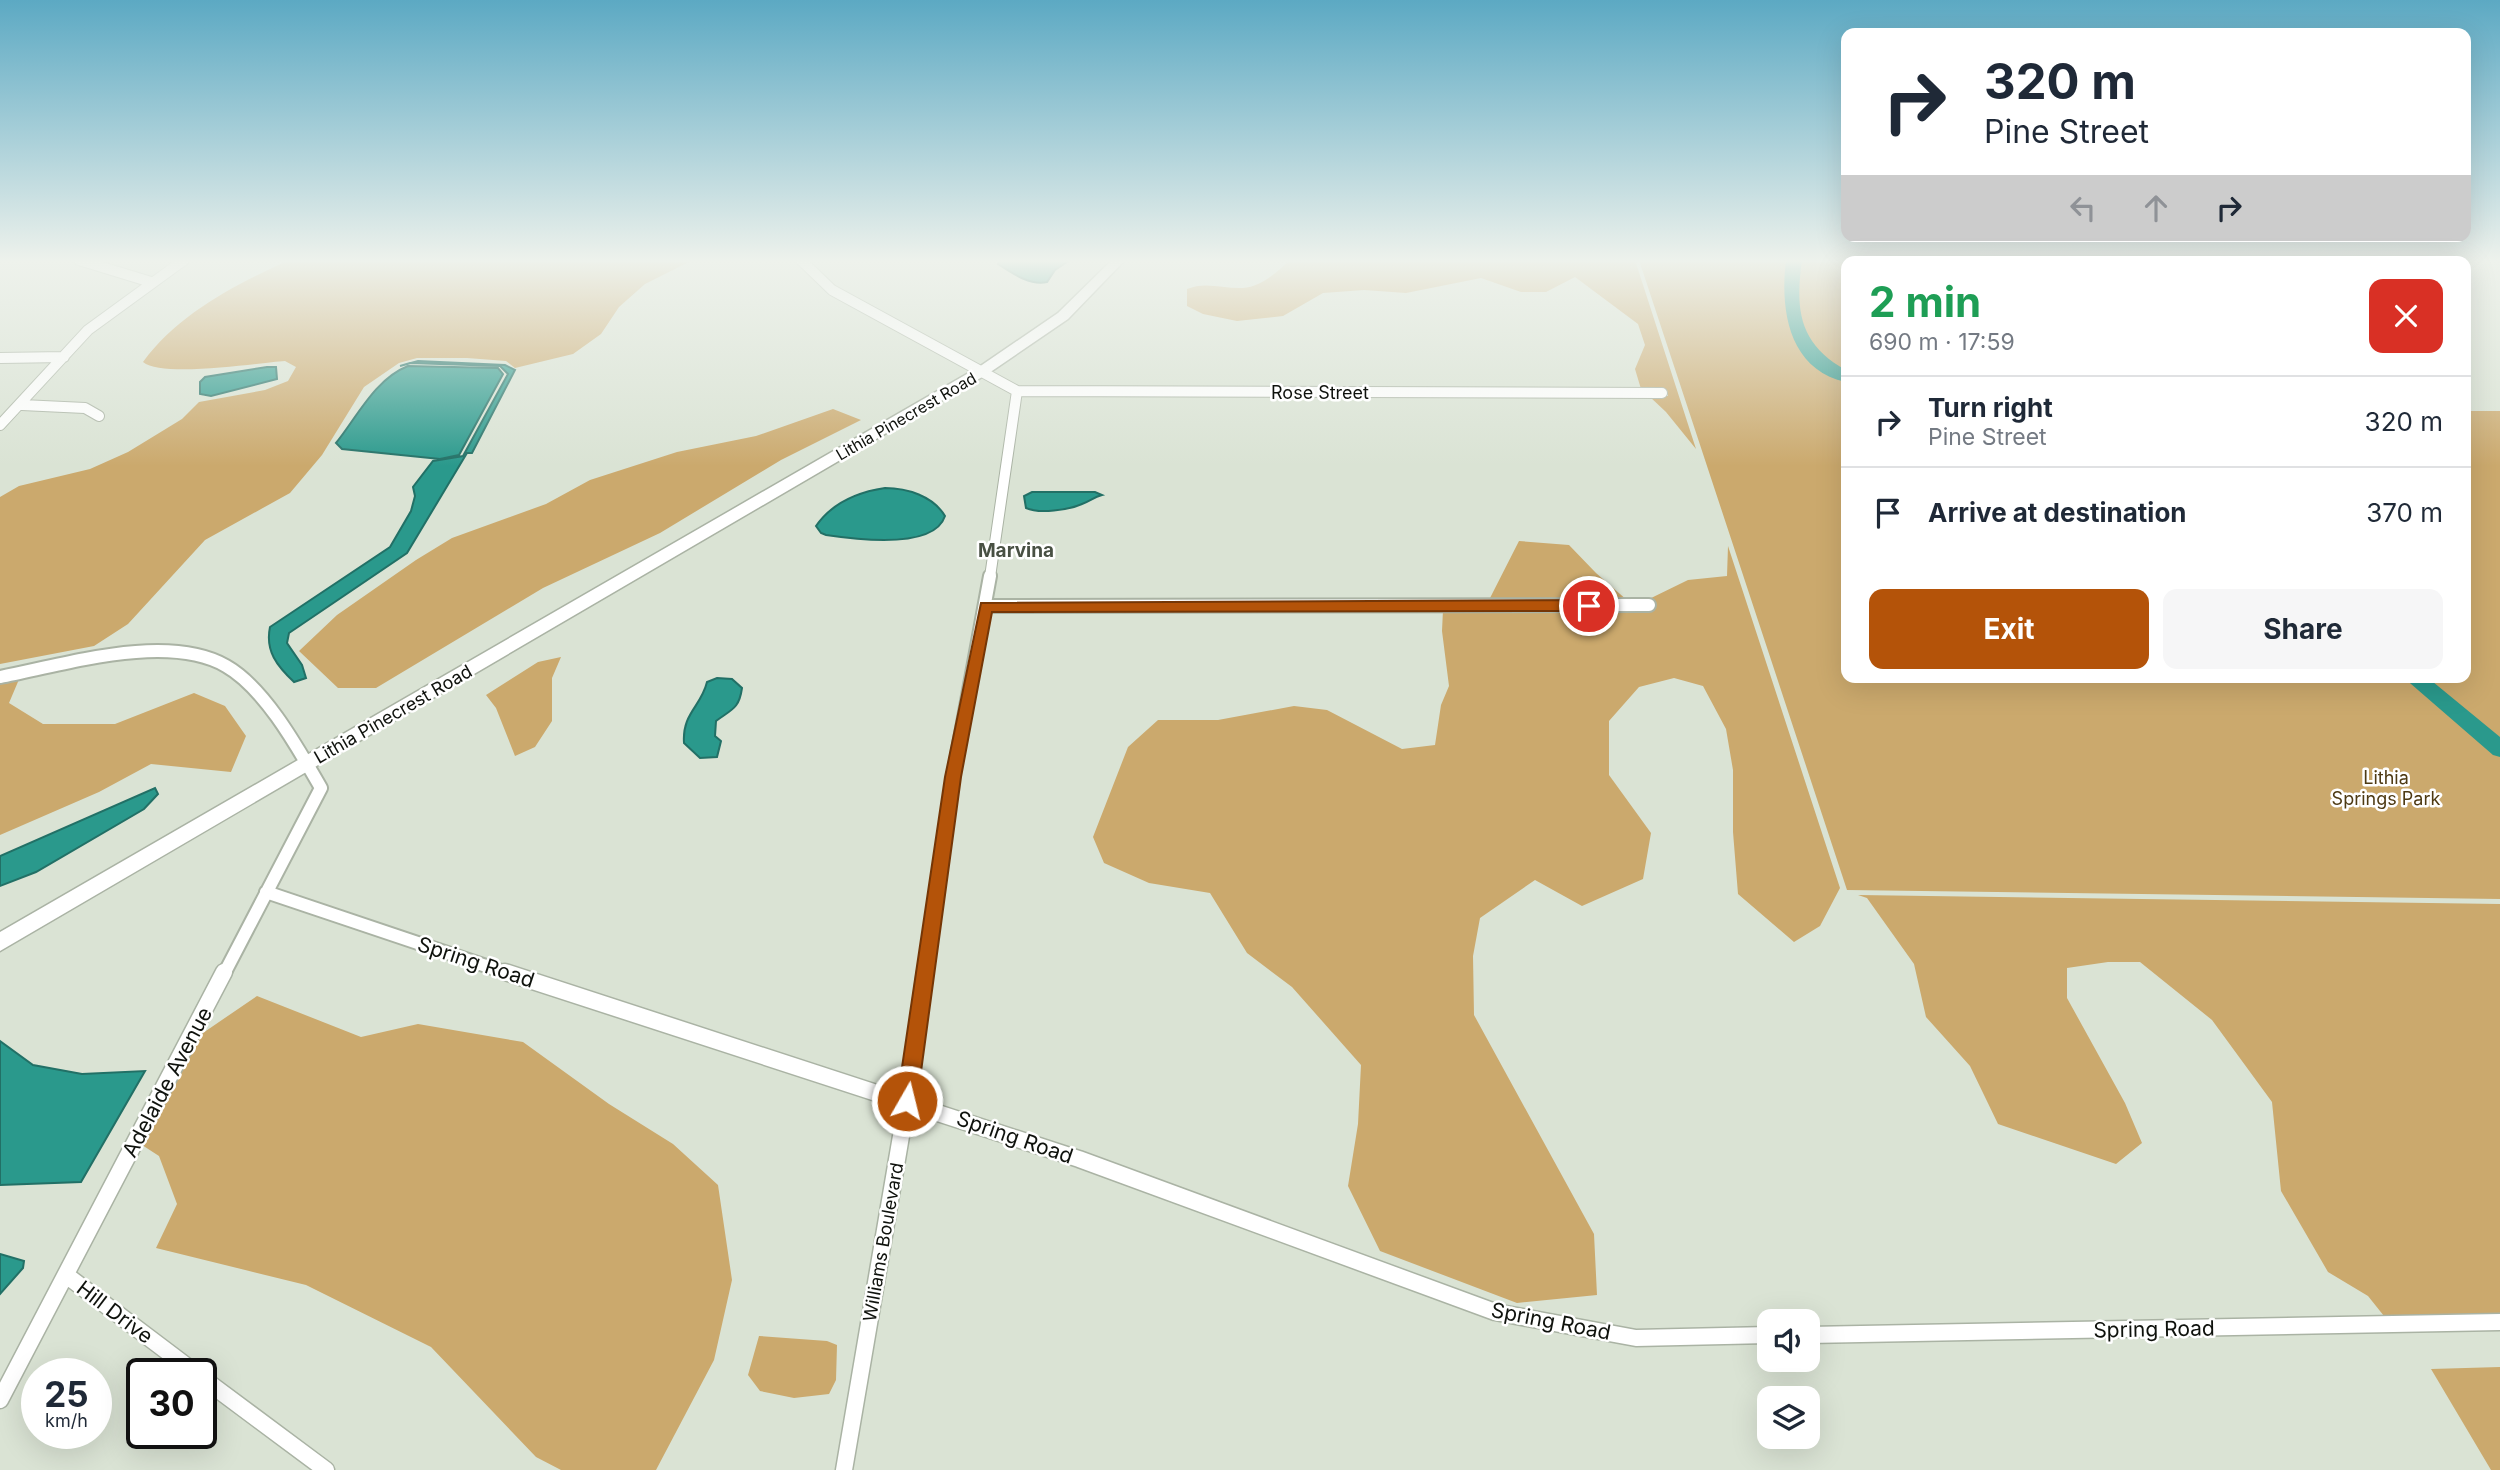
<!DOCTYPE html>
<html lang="en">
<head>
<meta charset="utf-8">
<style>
  :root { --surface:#fff; --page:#f6f6f7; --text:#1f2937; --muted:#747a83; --line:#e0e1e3; --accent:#b45309 }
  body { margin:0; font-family:Inter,sans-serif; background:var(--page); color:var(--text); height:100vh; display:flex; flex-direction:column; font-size:26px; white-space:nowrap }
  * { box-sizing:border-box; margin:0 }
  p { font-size:23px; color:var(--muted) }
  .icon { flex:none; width:38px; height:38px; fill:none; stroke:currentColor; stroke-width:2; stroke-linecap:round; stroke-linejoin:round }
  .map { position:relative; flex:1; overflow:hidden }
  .drawer { position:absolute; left:1841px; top:256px; width:630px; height:427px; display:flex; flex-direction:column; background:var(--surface); border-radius:14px; box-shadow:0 7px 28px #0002 }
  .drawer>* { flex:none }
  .hud { position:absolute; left:1841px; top:28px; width:630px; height:214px; border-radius:14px; box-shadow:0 7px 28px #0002; background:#fff; color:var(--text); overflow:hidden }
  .tools { position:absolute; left:1757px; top:1309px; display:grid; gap:14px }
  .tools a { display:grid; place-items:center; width:63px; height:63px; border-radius:14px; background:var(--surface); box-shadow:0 7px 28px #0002; font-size:35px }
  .speed { position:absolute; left:21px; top:1358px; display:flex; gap:14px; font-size:35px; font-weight:700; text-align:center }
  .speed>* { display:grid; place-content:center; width:91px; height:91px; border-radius:50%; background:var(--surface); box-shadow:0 7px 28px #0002; line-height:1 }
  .speed small { font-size:18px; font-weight:400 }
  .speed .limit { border:4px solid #111; border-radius:10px; background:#fff; color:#111 }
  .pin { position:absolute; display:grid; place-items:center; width:60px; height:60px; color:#fff; margin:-30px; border:4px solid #fff; border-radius:50%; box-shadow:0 2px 7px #0007 }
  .me { position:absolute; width:77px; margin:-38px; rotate:8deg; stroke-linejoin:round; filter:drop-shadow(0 0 5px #0008) }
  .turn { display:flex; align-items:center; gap:24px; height:147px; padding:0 28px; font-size:32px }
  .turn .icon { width:91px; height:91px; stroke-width:2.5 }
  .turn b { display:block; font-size:49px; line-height:60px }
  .lanes { display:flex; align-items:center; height:66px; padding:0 28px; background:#0003; justify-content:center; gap:35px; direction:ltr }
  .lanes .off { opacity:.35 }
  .round { display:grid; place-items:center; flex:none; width:74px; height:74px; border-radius:14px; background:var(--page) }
  .headline { display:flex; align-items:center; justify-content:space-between; height:119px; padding:0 28px }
  h1 { font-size:42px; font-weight:700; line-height:52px; color:#1e9e55 }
  .action { display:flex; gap:14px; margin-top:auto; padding:14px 28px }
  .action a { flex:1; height:80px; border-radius:14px; background:var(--accent); color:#fff; font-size:28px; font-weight:700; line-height:80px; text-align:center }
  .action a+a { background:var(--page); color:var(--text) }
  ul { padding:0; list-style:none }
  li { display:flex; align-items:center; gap:21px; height:91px; padding:0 28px; border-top:2px solid var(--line) }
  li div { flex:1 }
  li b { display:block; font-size:26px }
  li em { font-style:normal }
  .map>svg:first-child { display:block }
  .green { fill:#cba96d }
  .water { fill:#2a998c; stroke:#227066; stroke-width:2 }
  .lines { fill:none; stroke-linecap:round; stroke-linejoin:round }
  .river { fill:#2a998c; fill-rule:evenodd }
  .minor-far2-casing { stroke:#aab3a4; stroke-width:12 }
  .minor-far1-casing { stroke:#aab3a4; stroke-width:16 }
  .minor-casing { stroke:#aab3a4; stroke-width:19 }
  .secondary-casing { stroke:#aab3a4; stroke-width:3 }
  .minor-far2 { stroke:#fff; stroke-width:10 }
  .minor-far1 { stroke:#fff; stroke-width:12 }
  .minor { stroke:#fff; stroke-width:16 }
  .secondary { fill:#fff; fill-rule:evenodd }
  .route { fill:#b45309; stroke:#753606; stroke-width:2 }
  .labels { text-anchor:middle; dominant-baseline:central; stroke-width:5; stroke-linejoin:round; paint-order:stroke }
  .far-street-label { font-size:16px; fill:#0f120d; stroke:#fff }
  .street-label { font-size:18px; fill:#0f120d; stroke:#fff }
  .park-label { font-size:18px; fill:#4e3a13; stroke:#fff }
  .neighbourhood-label { font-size:19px; font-weight:bold; fill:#485043; stroke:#fff }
  .near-street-label { font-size:21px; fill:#0f120d; stroke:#fff }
</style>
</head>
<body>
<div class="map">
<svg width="2500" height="1470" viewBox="0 0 2500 1470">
  <rect width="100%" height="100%" fill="#dae3d4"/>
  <path class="green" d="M289,260H693L645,284L619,307L601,334L573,354L515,368L506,361L467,358H417L399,363L364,387L322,455L290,493L205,540L128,624L94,646L0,664V497L19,486L90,469L128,452L182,419L199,402L265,390L288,381L296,367L285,361C256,363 163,378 143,362C179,313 235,285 289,260Z
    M1290,260H1635L1696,449L1666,412L1649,396H1668L1667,390L1641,389L1635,369L1645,345L1638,324L1575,277L1546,292H1521L1481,278L1406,293L1364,290L1323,293L1283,316L1237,321L1203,314L1187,306V289C1206,281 1223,289 1243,288C1261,287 1277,272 1290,260Z
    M1639,260L2138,261H1846V677H2466V411H2500V899L1847,890Z
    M833,409L861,420L781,460L660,533L543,588L376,688H338L299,651L337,615L416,560L452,538L546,504L590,480L677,452L756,436Z
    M1519,541L1569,545L1596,573L1628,601L1489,600Z
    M1728,546L1840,888L1820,926L1794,942L1738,894L1733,832V770L1726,729L1703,686L1674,678L1639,687L1609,721V775L1651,833L1643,879L1582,906L1535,880L1480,918L1473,956L1474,1015L1594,1234L1597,1295L1517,1303L1380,1251L1348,1186L1358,1124L1361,1065L1292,987L1247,953L1210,893L1149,883L1104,863L1093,837L1128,747L1158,720H1218L1294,706L1327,710L1402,749L1435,745L1441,705L1449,686L1442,631L1443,610L1656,609L1655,601H1645L1688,580L1727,576Z
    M561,657L552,678V721L535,747L515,756L496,708L486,695L538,662Z
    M20,677L9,703L43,724H115L194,693L225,706L246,736L231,772L151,764L99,792L0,835V681Z
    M1858,895L2500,904V1314L2384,1316L2368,1296L2328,1272L2281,1191L2272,1102L2212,1020L2140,962H2108L2067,968V998L2125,1103L2142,1143L2116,1164L1998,1124L1970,1066L1926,1017L1914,964L1867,898Z
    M257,996L361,1037L418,1024L523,1042L609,1104L673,1144L718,1185L732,1280L714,1360L656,1470H561L536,1457L431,1347L306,1285L156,1248L177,1204L159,1156L142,1145L200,1035Z
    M759,1336L827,1341L837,1345L836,1380L829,1394L794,1398L760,1391L748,1375Z
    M2500,1367V1470H2491L2431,1369Z"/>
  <path class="water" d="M999,260H1070L1055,270L1047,282C1030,286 1012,273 998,264Z
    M418,361L505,365L515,370L472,453H467L407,553L289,633L287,643L302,665L306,678L294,682C277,666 265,651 270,627L390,547L411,511L415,496L413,487L433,461L463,456L508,374L500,366L410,363L400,366Z
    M408,366L498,368L503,374L459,455L440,459L342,449L336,443C357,417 375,379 408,366Z
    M267,367H276L277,379L211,396L200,394V382L205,377Z
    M885,488C907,488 933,496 945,516C934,550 853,539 826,535L821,533L816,526C832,503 858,492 885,488Z
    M1032,492H1095L1102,495C1094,497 1090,501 1082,504C1069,510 1039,514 1026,508L1024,496Z
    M717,678L732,679L742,688C739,709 732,709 716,721L715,736L721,741L717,757L700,758L684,743C682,713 701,707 707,682Z
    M155,788L158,794L144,809L36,872L0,886V856Z
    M0,1041L33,1065L82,1074L145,1071L81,1182L0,1185Z
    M0,1254L24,1261L23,1268L0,1294Z"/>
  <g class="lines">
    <path class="river" d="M1786,260H1802C1795,310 1799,344 1846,370V382C1788,369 1780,309 1786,260Z
      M2403,677H2427L2500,737V757L2493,755Z"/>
    <g class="minor-far2-casing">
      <path id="minor-far2" d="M79,260L151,282
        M801,260L832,290L1017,391L1662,393
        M0,358L64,357
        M22,405L85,408L99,416
        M0,425L88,330L184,260
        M990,577L1017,391"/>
    </g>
    <g class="minor-far1-casing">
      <path id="minor-far1" d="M986,606L1649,605
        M0,677C63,665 167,632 226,666C265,688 299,750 321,788L224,974
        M266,892L510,974
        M925,974L953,777L990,576"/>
    </g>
    <g class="minor-casing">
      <path id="minor" d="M505,972L1079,1159L1495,1312L1636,1338L1769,1335
        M66,1275L197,1374
        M1808,1335L2500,1322
        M201,1377L326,1470
        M0,1400L224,972
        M844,1470L907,1101L925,972"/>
    </g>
    <g class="secondary-casing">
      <path id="secondary" d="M1112,260H1125L1068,319L989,373L0,951V932L979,367L1058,313Z"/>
    </g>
    <use href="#minor-far2" class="minor-far2"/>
    <use href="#minor-far1" class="minor-far1"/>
    <use href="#minor" class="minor"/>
    <use href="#secondary" class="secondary"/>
  </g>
  <linearGradient id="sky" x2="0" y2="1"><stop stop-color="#5ca9c3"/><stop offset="0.56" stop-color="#eef2ec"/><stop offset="1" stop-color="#eef2ec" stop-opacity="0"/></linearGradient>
  <rect width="2500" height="466" fill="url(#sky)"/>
  <path class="route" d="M1589,600L1597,606L1589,611L992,612L961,777L917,1101L914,1108L907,1110L900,1108L897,1101L945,777L981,603Z"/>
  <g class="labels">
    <g class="far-street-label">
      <text transform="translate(906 416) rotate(-30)">Lithia Pinecrest Road</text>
    </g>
    <g class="street-label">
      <text x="1320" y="392">Rose Street</text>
      <text transform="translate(393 714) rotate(-30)">Lithia Pinecrest Road</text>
      <text transform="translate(883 1242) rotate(-80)">Williams Boulevard</text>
    </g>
    <g class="park-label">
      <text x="2386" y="777">Lithia<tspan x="2386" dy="21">Springs Park</tspan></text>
    </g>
    <g class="neighbourhood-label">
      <text x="1016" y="550">Marvina</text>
    </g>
    <g class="near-street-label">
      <text transform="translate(476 962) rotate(18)">Spring Road</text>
      <text transform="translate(167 1082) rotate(-62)">Adelaide Avenue</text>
      <text transform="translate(1015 1137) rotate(19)">Spring Road</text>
      <text transform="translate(115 1312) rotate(37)">Hill Drive</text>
      <text transform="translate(1551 1321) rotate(11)">Spring Road</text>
      <text transform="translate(2154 1329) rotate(-1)">Spring Road</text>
    </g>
  </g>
</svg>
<div class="tools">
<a><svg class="icon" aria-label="sound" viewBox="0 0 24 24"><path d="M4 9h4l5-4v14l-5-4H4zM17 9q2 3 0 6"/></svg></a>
<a><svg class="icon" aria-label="layers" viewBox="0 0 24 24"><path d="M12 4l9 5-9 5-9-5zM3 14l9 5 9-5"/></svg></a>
</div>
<div class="speed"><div>25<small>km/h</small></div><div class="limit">30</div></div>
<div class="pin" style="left:1589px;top:606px;background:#d93025"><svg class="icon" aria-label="arrive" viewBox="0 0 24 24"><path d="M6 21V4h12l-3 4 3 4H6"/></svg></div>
<svg class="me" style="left:907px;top:1101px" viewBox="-20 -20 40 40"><circle r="17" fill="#b45309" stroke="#fff" stroke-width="3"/><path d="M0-11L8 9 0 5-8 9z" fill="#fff"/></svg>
<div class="hud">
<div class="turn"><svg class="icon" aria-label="right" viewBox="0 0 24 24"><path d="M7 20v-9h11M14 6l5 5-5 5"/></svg><div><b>320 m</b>Pine Street</div></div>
<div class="lanes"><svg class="icon off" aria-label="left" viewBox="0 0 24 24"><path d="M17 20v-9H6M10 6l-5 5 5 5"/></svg><svg class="icon off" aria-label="ahead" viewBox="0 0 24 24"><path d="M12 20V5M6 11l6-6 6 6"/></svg><svg class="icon" aria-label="right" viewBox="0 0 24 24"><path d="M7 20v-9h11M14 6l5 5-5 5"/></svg></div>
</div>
<section class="drawer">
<div class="headline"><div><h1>2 min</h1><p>690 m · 17:59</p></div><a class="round" style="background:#d93025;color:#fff"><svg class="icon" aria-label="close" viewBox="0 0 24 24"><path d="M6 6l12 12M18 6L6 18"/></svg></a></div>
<ul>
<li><svg class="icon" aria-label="right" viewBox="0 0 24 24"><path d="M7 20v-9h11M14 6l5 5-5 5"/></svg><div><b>Turn right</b><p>Pine Street</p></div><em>320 m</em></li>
<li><svg class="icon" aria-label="arrive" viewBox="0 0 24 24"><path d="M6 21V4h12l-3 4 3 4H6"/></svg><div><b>Arrive at destination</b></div><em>370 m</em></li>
</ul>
<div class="action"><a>Exit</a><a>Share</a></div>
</section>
</div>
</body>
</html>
